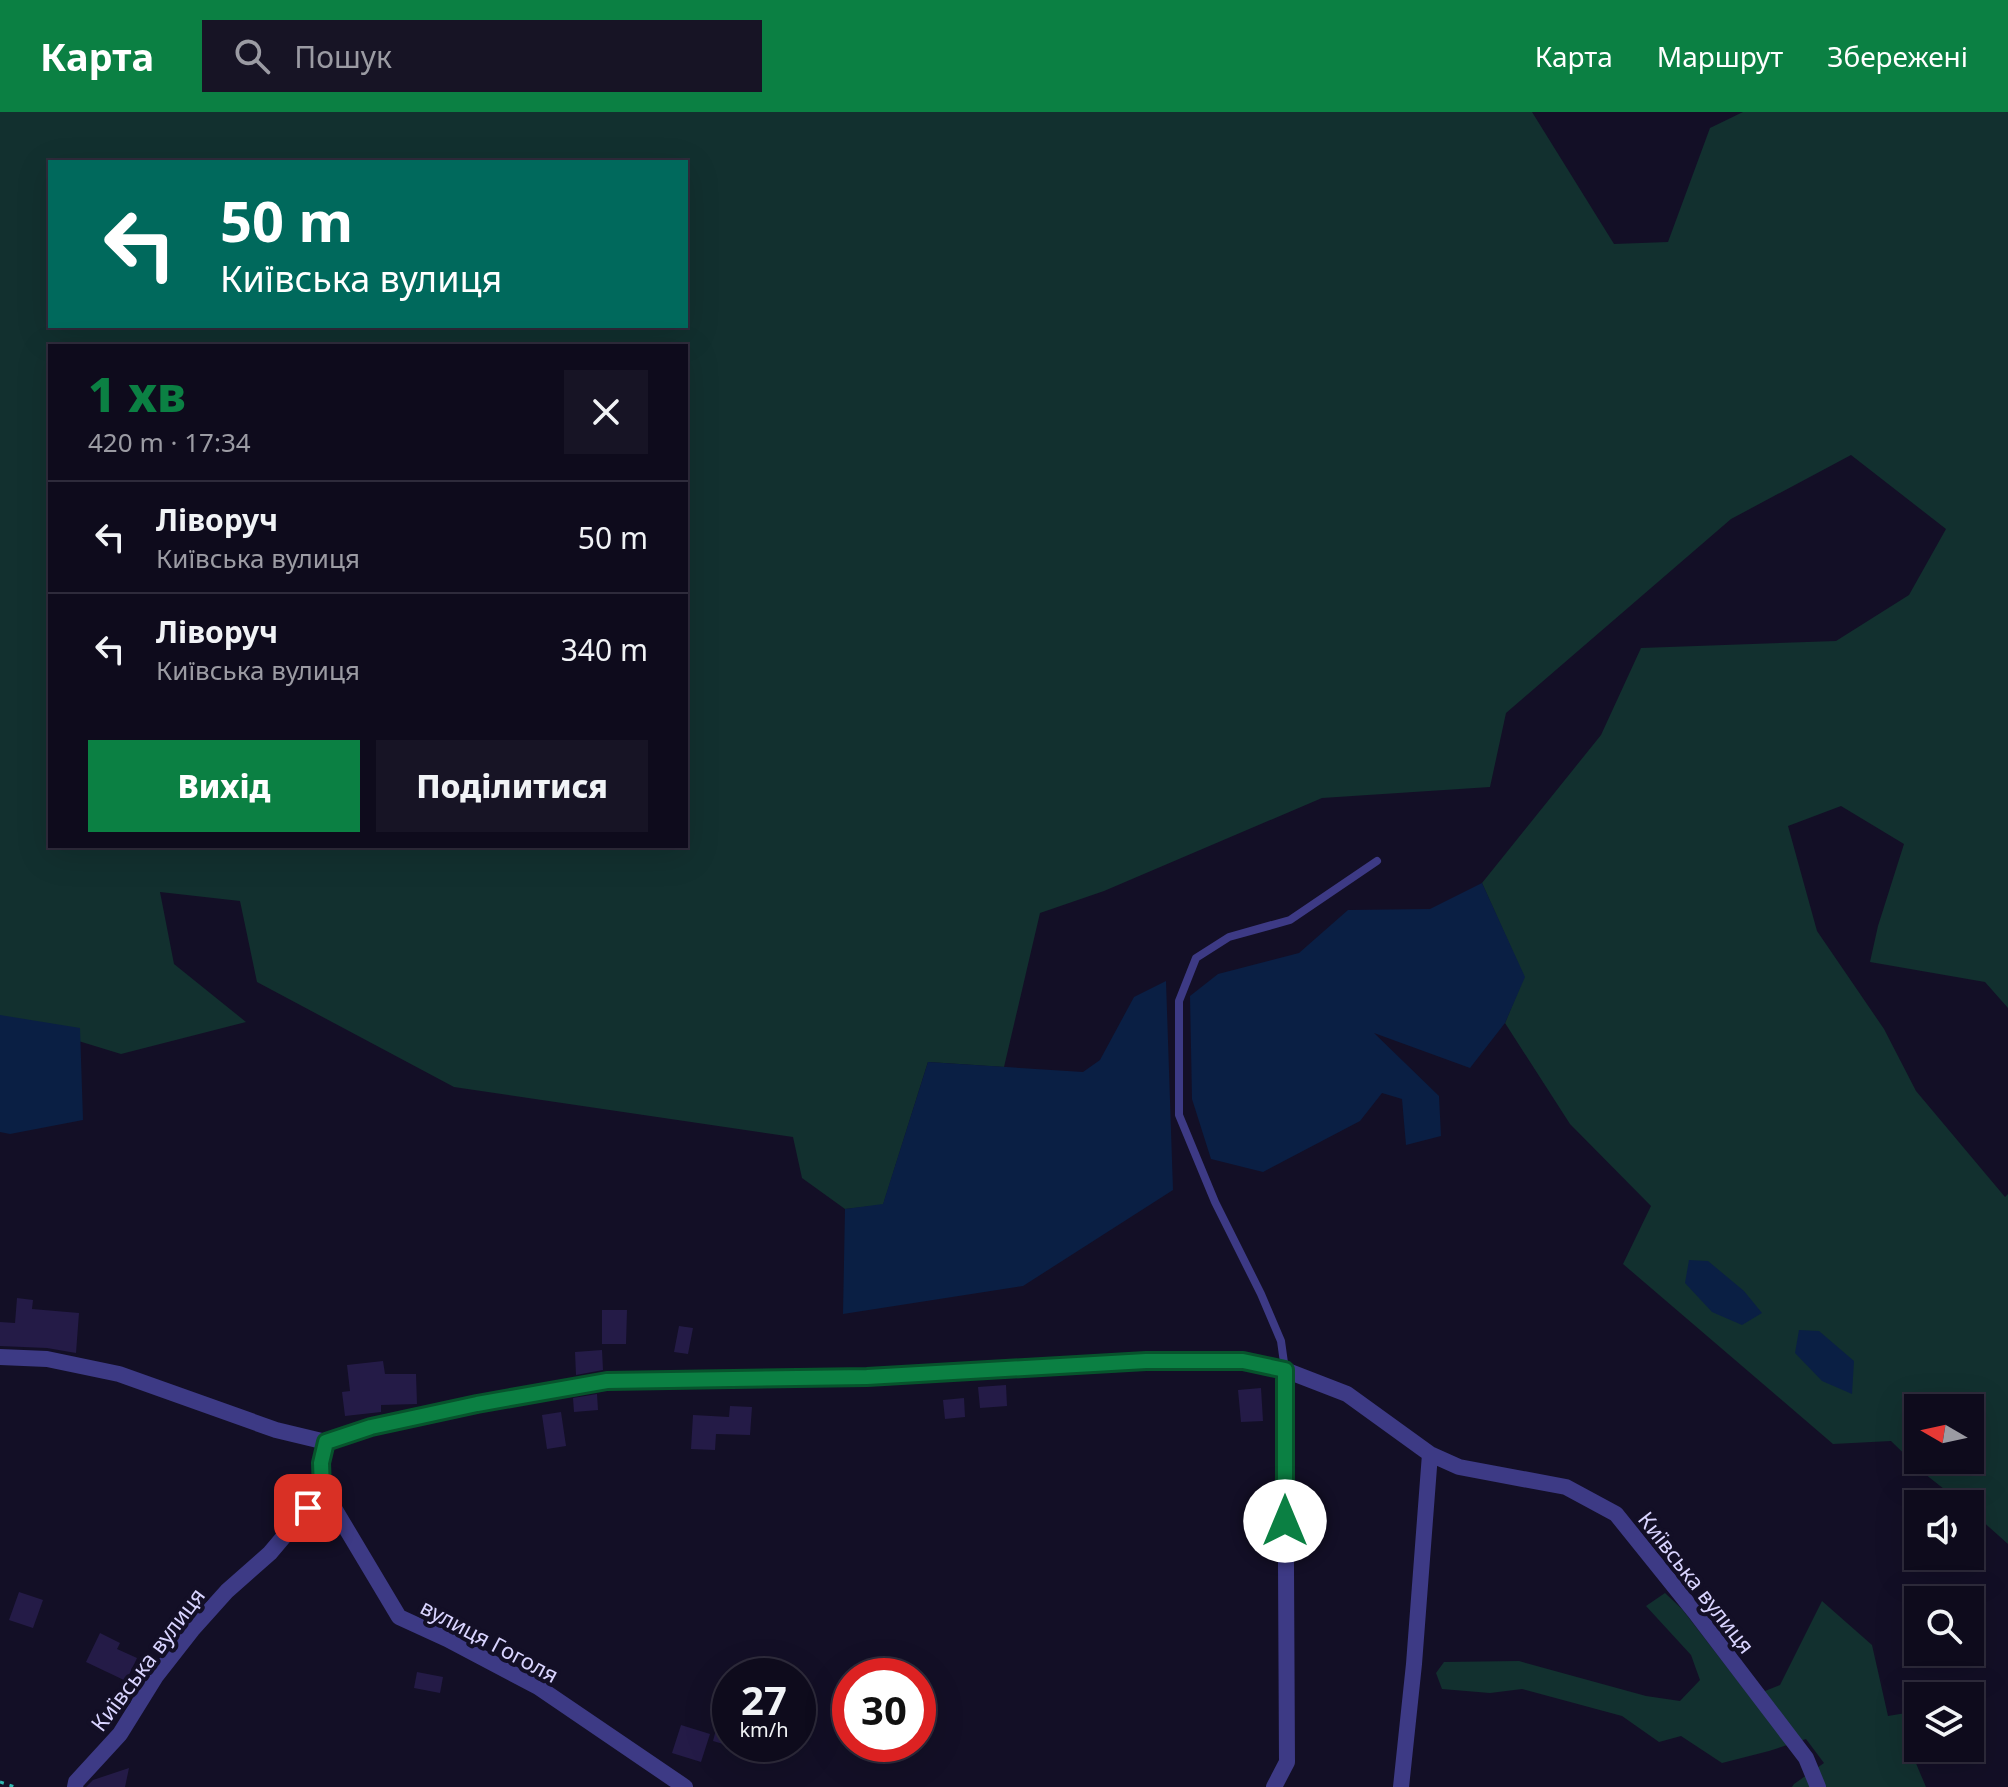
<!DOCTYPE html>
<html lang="uk">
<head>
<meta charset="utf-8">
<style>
  :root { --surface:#0e0b1c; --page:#171425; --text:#f1f3f6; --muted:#9b9ba3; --line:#2e2b3b; --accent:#0b8043 }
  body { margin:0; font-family:"Noto Sans",sans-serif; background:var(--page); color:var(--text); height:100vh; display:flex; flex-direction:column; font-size:30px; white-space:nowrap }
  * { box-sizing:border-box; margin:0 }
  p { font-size:26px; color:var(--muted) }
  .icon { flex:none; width:44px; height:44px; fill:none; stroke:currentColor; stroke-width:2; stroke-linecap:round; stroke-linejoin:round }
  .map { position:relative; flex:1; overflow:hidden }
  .details { position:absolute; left:48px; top:232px; width:640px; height:504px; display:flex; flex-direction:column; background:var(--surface); border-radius:0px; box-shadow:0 8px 32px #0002,0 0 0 2px var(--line) }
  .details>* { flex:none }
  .hud { position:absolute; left:48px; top:48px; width:640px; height:168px; border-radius:0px; box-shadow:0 8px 32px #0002,0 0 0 2px var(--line); background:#00695c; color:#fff; overflow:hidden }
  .needle { width:52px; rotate:279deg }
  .controls { position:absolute; left:1904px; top:1282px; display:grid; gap:16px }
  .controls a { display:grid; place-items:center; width:80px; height:80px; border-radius:0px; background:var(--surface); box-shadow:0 8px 32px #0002,0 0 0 2px var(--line); font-size:40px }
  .speed { position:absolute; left:712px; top:1546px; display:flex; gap:16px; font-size:40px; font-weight:700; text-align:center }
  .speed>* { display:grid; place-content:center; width:104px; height:104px; border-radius:50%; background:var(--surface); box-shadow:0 8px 32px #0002,0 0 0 2px var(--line); line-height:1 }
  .speed small { font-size:20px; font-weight:400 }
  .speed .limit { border:12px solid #d22; background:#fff; color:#111 }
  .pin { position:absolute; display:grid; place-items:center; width:68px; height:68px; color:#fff; margin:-34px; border-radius:16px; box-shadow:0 4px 12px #0006 }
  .me { position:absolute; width:88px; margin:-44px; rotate:0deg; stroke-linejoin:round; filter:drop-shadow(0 0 6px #0008) }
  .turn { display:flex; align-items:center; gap:28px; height:168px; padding:0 40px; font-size:36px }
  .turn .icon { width:104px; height:104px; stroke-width:2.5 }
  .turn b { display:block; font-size:56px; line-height:68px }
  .round { display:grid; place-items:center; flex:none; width:84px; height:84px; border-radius:0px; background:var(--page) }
  .overview { display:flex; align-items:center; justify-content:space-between; height:136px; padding:0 40px }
  h1 { font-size:48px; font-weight:800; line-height:60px; color:var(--accent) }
  .action { display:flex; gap:16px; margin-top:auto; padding:16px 40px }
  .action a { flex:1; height:92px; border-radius:0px; background:var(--accent); color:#fff; font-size:32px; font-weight:800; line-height:92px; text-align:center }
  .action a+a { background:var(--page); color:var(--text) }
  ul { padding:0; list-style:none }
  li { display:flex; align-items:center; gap:24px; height:112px; padding:0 40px; border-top:2px solid var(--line) }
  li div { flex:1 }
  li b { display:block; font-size:30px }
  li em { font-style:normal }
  header { display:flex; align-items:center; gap:48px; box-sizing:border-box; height:112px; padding:0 40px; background:var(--accent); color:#fff }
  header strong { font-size:38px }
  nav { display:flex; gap:44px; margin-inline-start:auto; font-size:28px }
  .search { width:560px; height:72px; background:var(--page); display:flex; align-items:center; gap:20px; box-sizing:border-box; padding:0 28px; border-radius:0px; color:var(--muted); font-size:30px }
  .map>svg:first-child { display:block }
  .green { fill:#12302f; fill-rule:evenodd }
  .water { fill:#0a1f44 }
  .building { fill:#241b47 }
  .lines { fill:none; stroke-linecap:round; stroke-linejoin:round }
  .path { stroke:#2fb8b0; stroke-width:3; stroke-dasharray:4 6; stroke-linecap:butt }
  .lane { stroke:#3d3a85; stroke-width:8 }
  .street { stroke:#3d3a85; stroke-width:16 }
  .route-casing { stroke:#07532c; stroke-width:20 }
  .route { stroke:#0b8043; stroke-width:14 }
  .labels { text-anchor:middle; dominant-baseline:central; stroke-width:8; stroke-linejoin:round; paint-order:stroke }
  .street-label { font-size:22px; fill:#d9d4ff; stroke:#130f26 }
</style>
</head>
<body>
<header>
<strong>Карта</strong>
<div class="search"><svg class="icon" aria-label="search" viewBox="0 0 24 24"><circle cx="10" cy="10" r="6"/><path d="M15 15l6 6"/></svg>Пошук</div>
<nav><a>Карта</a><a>Маршрут</a><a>Збережені</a></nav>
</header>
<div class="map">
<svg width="2008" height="1675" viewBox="0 0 2008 1675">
  <rect width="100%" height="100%" fill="#130f26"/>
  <path class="green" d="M0,0H1532L1614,132L1668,130L1710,16L1743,0H2008V896L1985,870L1870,850L1878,814L1904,732L1841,694L1788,714L1817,819L1884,917L1916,979L2005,1085L2008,1082V1432L1970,1398V1392H1963L1925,1362L1891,1329L1833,1332L1623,1152L1651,1094L1570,1012L1505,911L1524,865L1482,771L1601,623L1641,536L1836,529L1909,483L1946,417L1851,343L1731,407L1506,601L1490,675L1322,686L1104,779L1040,801L1004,955L928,950L883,1093L845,1097L802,1066L793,1025L454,975L257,870L240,789L160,780L174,852L246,910L121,942L49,920L0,912ZM50,50H686V214H50ZM50,234H686V734H50ZM1918,1296H1970V1348H1918Z
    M1665,1481L1682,1497L1750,1585L1780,1573L1822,1489L1872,1533L1888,1604L1918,1599V1636H1925L1915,1649L1926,1675H1792L1794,1672L1824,1651L1806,1627L1769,1639L1722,1651L1681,1624L1659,1630L1622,1604L1522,1577L1490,1581L1442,1577L1436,1561L1444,1550L1519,1549L1646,1584L1680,1589L1700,1568L1691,1543L1646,1494Z"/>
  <path class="water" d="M1482,771L1525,865L1505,911L1470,956L1374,921L1439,984L1441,1024L1406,1033L1402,987L1382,981L1360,1009L1263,1060L1211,1047L1192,987L1190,884L1218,862L1299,841L1348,798L1430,797Z
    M1166,869L1173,1078L1023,1174L843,1202L845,1097L883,1092L928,950L1083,960L1100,948L1134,885Z
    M0,903L80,916L83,1008L10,1022L0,1020Z
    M1689,1148L1708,1149L1744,1179L1762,1201L1742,1213L1712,1200L1685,1171Z
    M1799,1218L1819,1219L1854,1249L1852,1282L1822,1269L1795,1241Z"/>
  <path class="building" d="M17,1186L33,1188L32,1197L79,1201L76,1241L47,1236L0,1234V1210L15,1211Z
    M602,1198H627L626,1232H602Z
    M679,1214L693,1216L688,1242L674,1240Z
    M602,1238L603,1258L576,1263L575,1240Z
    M383,1249L385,1262H416L417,1292L381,1293V1300L345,1304L342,1280L350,1279L347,1253Z
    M1006,1273L1007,1294L980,1296L978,1275Z
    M1261,1276L1263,1309L1241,1310L1238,1278Z
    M597,1282L598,1298L574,1300L573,1286Z
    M964,1286L965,1305L945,1307L943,1288Z
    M730,1294L752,1295L750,1323L716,1322L715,1338L691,1337L693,1303L729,1305Z
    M561,1300L566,1334L547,1337L542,1303Z
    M19,1480L43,1488L33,1516L9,1508Z
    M100,1521L120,1531L117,1537L137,1546L126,1569L86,1550Z
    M417,1560L443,1565L440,1581L414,1576Z
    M681,1613L710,1622L701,1650L672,1641Z
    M717,1614L730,1618V1634L713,1629Z
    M129,1656L125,1675H86L93,1668Z"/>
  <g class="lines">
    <path class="path" d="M0,1670L15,1675"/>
    <path class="lane" d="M1285,1258L1281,1229L1261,1182L1215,1090L1179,1003V889L1196,846L1229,825L1290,808L1377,749"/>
    <path class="street" d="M0,1245L47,1247L119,1262L276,1318L326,1330L371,1315L477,1292L607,1269L867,1265L1146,1249H1243L1285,1258L1347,1282L1430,1342L1459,1355L1566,1375L1616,1402L1694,1499L1806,1646L1818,1675
      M322,1376L399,1505L447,1527L538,1575L685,1675
      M75,1675L76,1670L120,1622L156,1564L192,1518L227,1479L270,1441L308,1396L322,1376L321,1351L326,1330
      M1274,1675L1287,1650L1285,1258
      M1401,1675L1414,1552L1430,1342"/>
  </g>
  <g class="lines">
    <g class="route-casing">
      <path id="route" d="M308,1396L322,1376L321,1351L326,1330L371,1315L477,1292L607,1269L867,1265L1146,1249H1243L1285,1258V1409"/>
    </g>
    <use href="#route" class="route"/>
  </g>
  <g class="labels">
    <g class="street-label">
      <text transform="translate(1697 1470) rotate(52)">Київська вулиця</text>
      <text transform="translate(490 1528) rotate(28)">вулиця Гоголя</text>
      <text transform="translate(147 1547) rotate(-53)">Київська вулиця</text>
    </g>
  </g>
</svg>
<div class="controls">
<a><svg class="needle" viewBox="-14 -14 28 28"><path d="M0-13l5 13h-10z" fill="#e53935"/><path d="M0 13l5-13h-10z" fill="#9b9ba3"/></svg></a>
<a><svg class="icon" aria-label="sound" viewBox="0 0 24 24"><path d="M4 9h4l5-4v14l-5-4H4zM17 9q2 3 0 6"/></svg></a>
<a><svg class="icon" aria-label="search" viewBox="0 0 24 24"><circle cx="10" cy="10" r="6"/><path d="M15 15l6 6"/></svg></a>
<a><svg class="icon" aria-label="layers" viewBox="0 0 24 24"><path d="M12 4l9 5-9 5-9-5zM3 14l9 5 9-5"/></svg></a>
</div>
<div class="speed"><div>27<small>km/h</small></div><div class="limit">30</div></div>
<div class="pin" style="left:308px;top:1396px;background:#d93025"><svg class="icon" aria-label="arrive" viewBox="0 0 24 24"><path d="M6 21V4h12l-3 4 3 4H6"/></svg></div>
<svg class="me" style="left:1285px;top:1409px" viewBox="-20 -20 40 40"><circle r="19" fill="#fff"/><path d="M0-13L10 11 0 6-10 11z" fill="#0b8043"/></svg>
<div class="hud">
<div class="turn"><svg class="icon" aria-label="left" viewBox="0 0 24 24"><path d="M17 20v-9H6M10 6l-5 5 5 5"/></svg><div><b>50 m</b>Київська вулиця</div></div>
</div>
<section class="details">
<div class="overview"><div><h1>1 хв</h1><p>420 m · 17:34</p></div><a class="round"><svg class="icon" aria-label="close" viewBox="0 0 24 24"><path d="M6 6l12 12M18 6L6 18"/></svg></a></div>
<ul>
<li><svg class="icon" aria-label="left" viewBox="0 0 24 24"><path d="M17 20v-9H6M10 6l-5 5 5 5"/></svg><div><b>Ліворуч</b><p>Київська вулиця</p></div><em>50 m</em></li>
<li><svg class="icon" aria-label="left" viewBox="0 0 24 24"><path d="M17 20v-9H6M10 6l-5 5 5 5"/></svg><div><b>Ліворуч</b><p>Київська вулиця</p></div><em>340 m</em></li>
</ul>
<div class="action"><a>Вихід</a><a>Поділитися</a></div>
</section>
</div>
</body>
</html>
